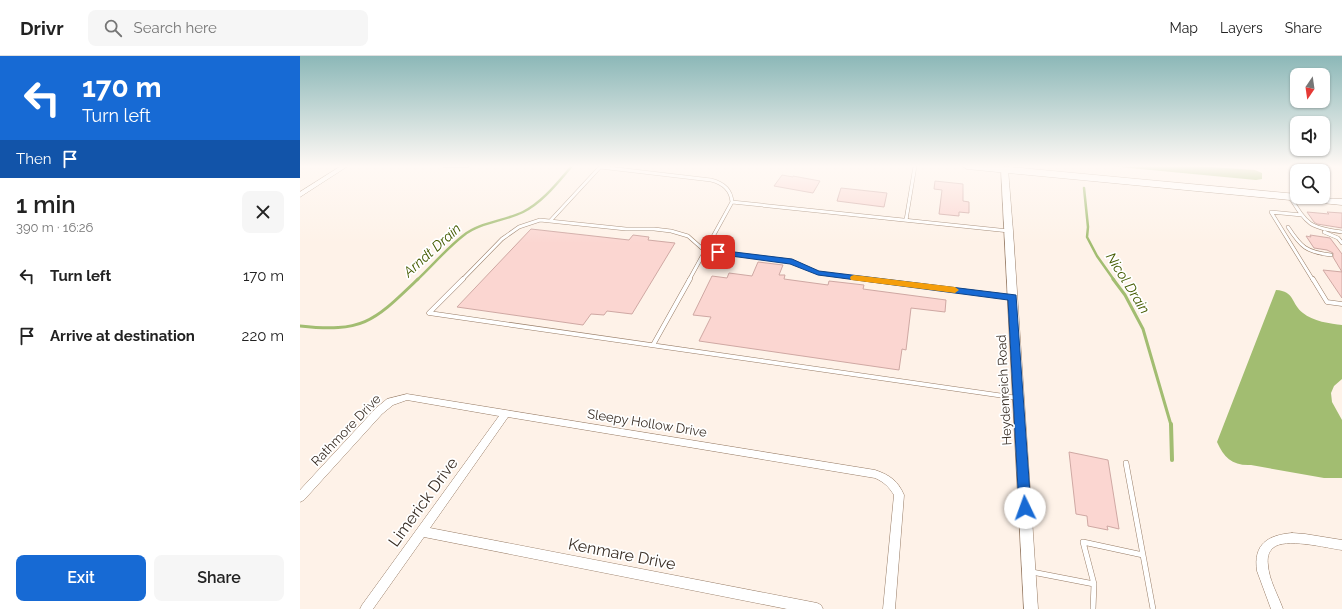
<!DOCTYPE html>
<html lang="en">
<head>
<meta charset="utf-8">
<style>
  :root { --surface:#fff; --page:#f6f6f6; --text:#222; --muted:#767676; --line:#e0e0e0; --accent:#176ad4 }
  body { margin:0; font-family:Raleway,sans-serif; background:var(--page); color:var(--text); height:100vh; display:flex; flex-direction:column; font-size:15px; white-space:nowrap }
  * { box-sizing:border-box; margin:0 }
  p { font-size:13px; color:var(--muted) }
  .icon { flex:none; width:22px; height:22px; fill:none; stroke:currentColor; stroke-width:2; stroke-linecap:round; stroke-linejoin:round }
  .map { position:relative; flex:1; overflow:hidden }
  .sheet { display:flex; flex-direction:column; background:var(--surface); width:300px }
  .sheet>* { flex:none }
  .hud { background:#176ad4; color:#fff; overflow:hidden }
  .needle { width:26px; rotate:193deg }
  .controls { position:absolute; left:990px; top:12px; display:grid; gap:8px }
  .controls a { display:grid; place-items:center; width:40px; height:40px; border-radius:8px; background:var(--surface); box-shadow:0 1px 3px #0004; font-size:20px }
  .pin { position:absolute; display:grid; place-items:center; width:34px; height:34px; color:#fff; margin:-17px; border-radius:8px; box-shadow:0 2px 6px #0006 }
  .me { position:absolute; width:44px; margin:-22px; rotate:357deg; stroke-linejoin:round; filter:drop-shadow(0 0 3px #0008) }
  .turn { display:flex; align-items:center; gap:14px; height:84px; padding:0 16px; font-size:18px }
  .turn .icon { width:52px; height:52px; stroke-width:2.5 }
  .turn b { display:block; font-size:28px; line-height:34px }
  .then { display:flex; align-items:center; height:38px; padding:0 16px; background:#0003; gap:8px; font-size:15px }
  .round { display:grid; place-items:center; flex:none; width:42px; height:42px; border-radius:8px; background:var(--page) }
  .headline { display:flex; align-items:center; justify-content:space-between; height:68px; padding:0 16px }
  h1 { font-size:24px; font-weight:600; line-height:30px }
  .button { display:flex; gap:8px; margin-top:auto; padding:8px 16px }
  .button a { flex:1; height:46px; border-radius:8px; background:var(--accent); color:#fff; font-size:16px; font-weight:600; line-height:46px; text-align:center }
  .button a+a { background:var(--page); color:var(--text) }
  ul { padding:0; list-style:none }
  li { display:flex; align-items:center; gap:12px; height:60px; padding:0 16px }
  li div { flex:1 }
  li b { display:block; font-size:15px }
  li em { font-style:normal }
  header { display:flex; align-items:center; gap:24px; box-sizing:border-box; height:56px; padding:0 20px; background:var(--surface); border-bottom:1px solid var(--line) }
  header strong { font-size:19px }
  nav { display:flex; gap:22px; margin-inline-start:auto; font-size:14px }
  .search { width:280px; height:36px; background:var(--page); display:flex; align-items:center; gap:10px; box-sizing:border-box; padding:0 14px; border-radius:8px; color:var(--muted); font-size:15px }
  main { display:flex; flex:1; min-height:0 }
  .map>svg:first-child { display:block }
  .water { fill:#a2bd71 }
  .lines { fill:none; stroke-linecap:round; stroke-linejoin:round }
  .stream-far2 { stroke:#a2bd71; stroke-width:2.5 }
  .stream-far1 { stroke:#a2bd71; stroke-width:3 }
  .stream { stroke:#a2bd71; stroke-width:4 }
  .building { fill:#fbd6d1; stroke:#cfa8a3 }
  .service-far2-casing { stroke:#977c66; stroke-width:4 }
  .service-far1-casing { stroke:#977c66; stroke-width:5 }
  .service-casing { stroke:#977c66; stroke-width:6 }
  .minor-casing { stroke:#977c66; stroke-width:1 }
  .tertiary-casing { stroke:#977c66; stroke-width:1 }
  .trunk-casing { stroke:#977c66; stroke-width:1 }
  .service-far2 { stroke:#fff; stroke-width:3 }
  .service-far1 { stroke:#fff; stroke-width:4 }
  .service { stroke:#fff; stroke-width:5 }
  .minor { fill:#fff; fill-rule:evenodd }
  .tertiary { fill:#fff; fill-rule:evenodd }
  .trunk { fill:#fff; fill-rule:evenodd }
  .route { fill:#176ad4; stroke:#0f458a }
  .slow { fill:#f59e0b }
  .labels { text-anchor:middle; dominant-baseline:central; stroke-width:3.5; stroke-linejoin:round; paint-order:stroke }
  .street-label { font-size:13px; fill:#382d24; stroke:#fff }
  .water-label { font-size:14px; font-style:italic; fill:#445b00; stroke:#fff }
  .near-street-label { font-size:16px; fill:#382d24; stroke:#fff }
</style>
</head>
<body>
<header>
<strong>Drivr</strong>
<div class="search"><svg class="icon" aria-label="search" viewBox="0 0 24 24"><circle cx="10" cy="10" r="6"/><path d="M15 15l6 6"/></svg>Search here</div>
<nav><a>Map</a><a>Layers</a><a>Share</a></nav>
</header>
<main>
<section class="sheet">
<div class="hud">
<div class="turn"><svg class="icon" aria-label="left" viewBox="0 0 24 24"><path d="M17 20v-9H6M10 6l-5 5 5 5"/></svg><div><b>170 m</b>Turn left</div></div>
<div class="then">Then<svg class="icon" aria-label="arrive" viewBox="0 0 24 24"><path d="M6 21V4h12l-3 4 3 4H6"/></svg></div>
</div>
<div class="headline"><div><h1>1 min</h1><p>390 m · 16:26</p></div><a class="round"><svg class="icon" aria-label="close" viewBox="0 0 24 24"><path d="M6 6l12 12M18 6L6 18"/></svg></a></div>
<ul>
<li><svg class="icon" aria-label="left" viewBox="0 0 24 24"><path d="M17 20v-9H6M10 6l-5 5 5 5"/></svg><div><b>Turn left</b></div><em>170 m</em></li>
<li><svg class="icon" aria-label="arrive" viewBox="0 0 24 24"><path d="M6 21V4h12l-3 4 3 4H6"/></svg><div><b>Arrive at destination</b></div><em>220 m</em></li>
</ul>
<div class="button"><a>Exit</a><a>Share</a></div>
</section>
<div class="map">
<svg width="1042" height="553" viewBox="0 0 1042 553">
  <rect width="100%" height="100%" fill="#fef2e8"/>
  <path class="water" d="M809,110H896L955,114L962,117V123L956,124Z
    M976,234C995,235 991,248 1003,257C1012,265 1031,268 1042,269V323L1034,330L1031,337L1032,346L1042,364V422H1024L951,409C933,410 924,402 917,386Z"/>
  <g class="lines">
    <path class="stream-far2" d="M784,132L788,171L787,181L797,200L814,224
      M117,224C133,209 147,192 164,179C180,166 205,165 223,156C243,146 258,126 272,110"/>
    <path class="stream-far1" d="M813,223L825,239L843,273L871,369
      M0,270C64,277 74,265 118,223"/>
    <path class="stream" d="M871,368L872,404"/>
  </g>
  <path class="building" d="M482,119L493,121V120L520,125L513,137L474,130Z
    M635,125L663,128V145L669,146V157L659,156V160L639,158L642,134L634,133Z
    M541,132L587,137L584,151L537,145Z
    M1007,156L1029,158L1027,156L1042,157V172L1017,168L1014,166Z
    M231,173L329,184L333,179L349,181L348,184L375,187L332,258L307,255L304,259L291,258L283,269L157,251Z
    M1010,179L1030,182L1042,198V216L1033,201V197L1027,194L1014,192L1006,180L1011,181Z
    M458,206L483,209L479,219H485L484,223L528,229L529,225L564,229L563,233L646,244L645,256L611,252L606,294L602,293L599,314L399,285L411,261L393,259L412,220L427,222L429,217L452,220Z
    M1023,214L1042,216V242Z
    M769,396L808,404L819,473L807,470L808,474L788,470L787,460L776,458Z"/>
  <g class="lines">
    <g class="service-far2-casing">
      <path id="service-far2" d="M145,110H167
        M300,111L411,124C423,127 431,133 432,146L709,175
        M990,141C1007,168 1009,172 1042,176
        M432,146L405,195L492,205L518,217L573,224
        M1002,159L971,156L1013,224
        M251,164L301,110
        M606,164L615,110
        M988,171C1001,191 1006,196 1031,199
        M1024,176L1038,182L1042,187
        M162,224L202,183L219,171L240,164L326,173H354L371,175L388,180L405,195L389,224"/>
    </g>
    <g class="service-far1-casing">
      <path id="service-far1" d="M163,223L129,257L718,342
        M565,223L712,241
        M1013,223L1027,246L1042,248
        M353,289L390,223"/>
    </g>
    <g class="service-casing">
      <path id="service" d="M826,407L843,499
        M732,516L794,528
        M793,553L794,528L783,486L843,499L853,553"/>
    </g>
    <g class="minor-casing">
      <path id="minor" d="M41,110H48L0,141V136Z
        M107,338L575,414C590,419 598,425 604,439L595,553H583L594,439C589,431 584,426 575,422L208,361L130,472L517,547L521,549L523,553H487L124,481L73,553H60L62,549L199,360L107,344L93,349L82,358L4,444L0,446V434L76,352L87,343Z
        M992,477L1005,478L1042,484V494C1027,492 984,481 973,492C968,496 967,503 968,509C969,524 978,539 983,553H971L957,515C953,488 968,479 992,477Z"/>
    </g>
    <g class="tertiary-casing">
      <path id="tertiary" d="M701,111H707L708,113L713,175L738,553H724Z"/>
    </g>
    <g class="trunk-casing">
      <path id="trunk" d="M662,110H699L997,138V141L1042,143V149L667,113Z"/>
    </g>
    <use href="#service-far2" class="service-far2"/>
    <use href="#service-far1" class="service-far1"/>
    <use href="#service" class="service"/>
    <use href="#minor" class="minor"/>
    <use href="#tertiary" class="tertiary"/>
    <use href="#trunk" class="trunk"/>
  </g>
  <linearGradient id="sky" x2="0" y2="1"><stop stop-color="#8cb8b8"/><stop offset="0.59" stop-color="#fff9f5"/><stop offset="1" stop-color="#fff9f5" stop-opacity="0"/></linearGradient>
  <rect width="1042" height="187" fill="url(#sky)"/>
  <path class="route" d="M418,194L492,203L519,215L716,239L731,452L729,456L725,458L721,456L719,452L708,244L518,219L490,208L416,198L414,196Z"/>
  <path class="slow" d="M554,219L655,231L659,234L655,237L551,224L550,222L551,220Z"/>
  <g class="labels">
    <g class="street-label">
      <text transform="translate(704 334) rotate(-93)">Heydenreich Road</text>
      <text transform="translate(347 367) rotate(9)">Sleepy Hollow Drive</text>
      <text transform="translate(46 374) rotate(-46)">Rathmore Drive</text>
    </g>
    <g class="water-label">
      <text transform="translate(132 194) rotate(-42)">Arndt Drain</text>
      <text transform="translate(828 227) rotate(58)">Nicol Drain</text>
    </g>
    <g class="near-street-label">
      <text transform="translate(123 446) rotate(-54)">Limerick Drive</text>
      <text transform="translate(322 498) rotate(11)">Kenmare Drive</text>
    </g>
  </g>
</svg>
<div class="controls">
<a><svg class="needle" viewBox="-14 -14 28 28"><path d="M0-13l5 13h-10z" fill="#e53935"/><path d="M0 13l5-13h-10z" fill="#767676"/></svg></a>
<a><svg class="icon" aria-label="sound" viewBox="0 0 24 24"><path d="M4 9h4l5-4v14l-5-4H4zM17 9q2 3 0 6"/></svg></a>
<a><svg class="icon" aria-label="search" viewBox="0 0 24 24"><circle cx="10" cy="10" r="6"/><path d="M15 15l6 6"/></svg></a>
</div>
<div class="pin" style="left:418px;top:196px;background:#d93025"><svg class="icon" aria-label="arrive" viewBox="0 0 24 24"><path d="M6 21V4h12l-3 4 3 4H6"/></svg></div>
<svg class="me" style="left:725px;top:452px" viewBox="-20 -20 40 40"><circle r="19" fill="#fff"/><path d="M0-13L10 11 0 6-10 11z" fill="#176ad4"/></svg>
</div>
</main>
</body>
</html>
